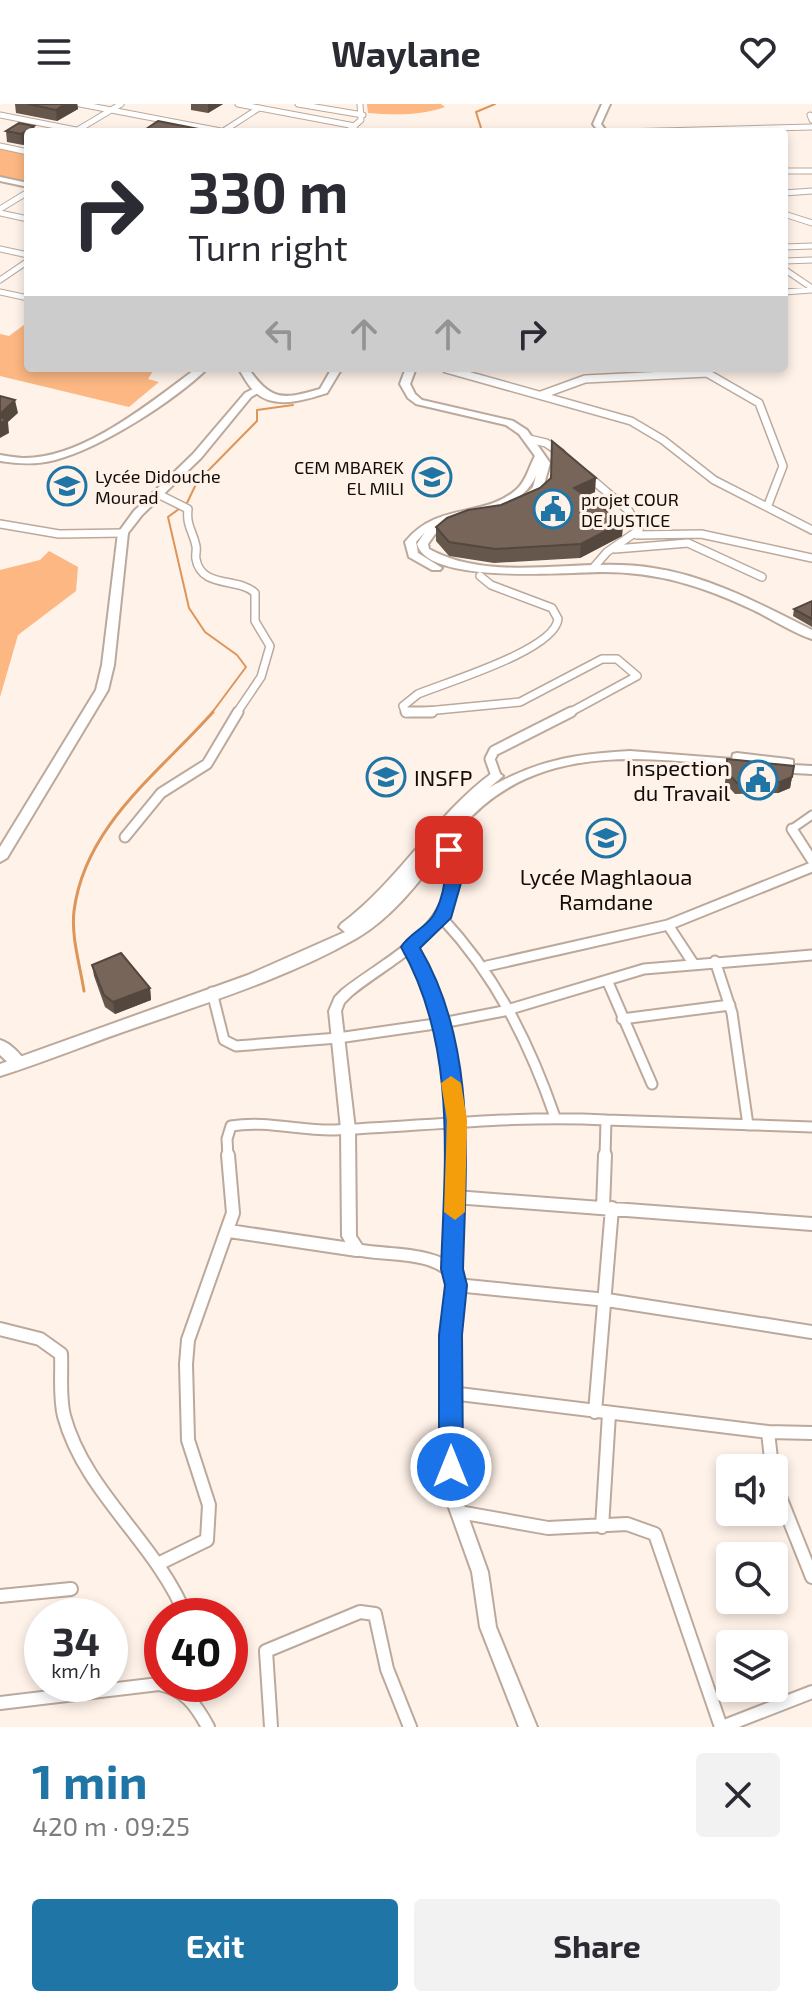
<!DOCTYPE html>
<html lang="en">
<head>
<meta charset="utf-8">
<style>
  :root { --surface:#fff; --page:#f2f2f3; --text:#2b2b33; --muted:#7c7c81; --accent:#1f75a5 }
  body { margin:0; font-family:"Exo 2",sans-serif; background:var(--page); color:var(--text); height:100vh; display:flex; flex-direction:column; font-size:30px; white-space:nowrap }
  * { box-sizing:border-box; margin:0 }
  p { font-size:26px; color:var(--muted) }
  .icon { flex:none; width:44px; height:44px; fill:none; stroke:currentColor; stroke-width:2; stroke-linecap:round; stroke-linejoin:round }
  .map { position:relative; height:1623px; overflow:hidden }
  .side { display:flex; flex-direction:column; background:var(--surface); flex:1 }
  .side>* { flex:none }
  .banner { position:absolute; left:24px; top:24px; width:764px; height:244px; border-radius:8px; box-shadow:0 4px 12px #0003; background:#fff; color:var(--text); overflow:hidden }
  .buttons { position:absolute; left:716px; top:1350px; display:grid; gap:16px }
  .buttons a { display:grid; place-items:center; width:72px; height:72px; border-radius:8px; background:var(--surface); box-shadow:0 4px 12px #0003; font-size:40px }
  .speed { position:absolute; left:24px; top:1494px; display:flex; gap:16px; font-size:40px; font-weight:700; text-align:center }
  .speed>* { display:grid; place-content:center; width:104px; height:104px; border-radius:50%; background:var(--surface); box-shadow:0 4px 12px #0003; line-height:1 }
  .speed small { font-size:20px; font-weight:400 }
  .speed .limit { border:12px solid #d22; background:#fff; color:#111 }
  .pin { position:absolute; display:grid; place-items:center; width:68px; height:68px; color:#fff; margin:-34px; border-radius:16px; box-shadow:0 4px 12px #0006 }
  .me { position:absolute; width:88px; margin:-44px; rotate:0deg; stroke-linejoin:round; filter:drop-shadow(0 0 6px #0008) }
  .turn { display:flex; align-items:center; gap:28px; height:168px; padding:0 32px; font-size:36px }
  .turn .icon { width:104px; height:104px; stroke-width:2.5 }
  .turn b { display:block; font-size:56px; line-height:68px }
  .lanes { display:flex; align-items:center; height:76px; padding:0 32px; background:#0003; justify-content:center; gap:40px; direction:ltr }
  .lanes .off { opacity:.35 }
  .round { display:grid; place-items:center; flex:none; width:84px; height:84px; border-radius:8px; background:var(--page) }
  .head { display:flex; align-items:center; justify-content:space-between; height:136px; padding:0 32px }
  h1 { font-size:48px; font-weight:700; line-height:60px; color:var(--accent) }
  .button { display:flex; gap:16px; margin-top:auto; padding:16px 32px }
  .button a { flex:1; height:92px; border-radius:8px; background:var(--accent); color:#fff; font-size:32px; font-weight:700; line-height:92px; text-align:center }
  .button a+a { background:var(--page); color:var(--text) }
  header { display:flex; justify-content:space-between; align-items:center; height:104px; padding:0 32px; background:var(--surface); font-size:36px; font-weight:700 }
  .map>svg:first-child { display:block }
  .green { fill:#fcb782 }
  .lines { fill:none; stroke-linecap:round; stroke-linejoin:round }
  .stream-far1 { stroke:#dd955a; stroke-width:2 }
  .stream { stroke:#dd955a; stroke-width:3 }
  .pedestrian-casing { stroke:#bca99b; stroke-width:11 }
  .minor-far3-casing { stroke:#bca99b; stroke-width:7 }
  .minor-far2-casing { stroke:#bca99b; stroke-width:10 }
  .minor-far1-casing { stroke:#bca99b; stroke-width:13 }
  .minor-casing { stroke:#bca99b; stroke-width:16 }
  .tertiary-casing { stroke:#bca99b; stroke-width:4 }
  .secondary-casing { stroke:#bca99b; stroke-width:4 }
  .primary-casing { stroke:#bca99b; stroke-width:4 }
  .pedestrian { stroke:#fff; stroke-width:7 }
  .minor-far3 { stroke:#fff; stroke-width:5 }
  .minor-far2 { stroke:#fff; stroke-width:7 }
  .minor-far1 { stroke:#fff; stroke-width:9 }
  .minor { stroke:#fff; stroke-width:12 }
  .tertiary { fill:#fff; fill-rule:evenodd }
  .secondary { fill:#fff; fill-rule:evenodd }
  .primary { fill:#fff; fill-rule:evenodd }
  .wall { fill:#66574d }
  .shaded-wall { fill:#53473e }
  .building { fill:#776559; stroke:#53473e; stroke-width:2 }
  .route { fill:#1a73e8; stroke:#114b97; stroke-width:2 }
  .slow { fill:#f59e0b }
  .labels { text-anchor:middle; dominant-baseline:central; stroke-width:6; stroke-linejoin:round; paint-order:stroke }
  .far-poi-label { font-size:18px; fill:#130c08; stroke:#fef2e9; text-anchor:start }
  .poi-label { font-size:22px; fill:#130c08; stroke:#fef2e9; text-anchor:end }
</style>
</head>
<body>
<header><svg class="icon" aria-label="menu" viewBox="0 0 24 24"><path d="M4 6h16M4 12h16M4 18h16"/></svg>Waylane<svg class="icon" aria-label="heart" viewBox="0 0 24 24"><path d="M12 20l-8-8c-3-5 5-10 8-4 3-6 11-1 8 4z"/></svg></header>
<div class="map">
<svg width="812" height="1623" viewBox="0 0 812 1623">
  <rect width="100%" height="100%" fill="#fef2e9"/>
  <path class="green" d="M367,0H441L445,3C419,12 395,11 368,9Z
    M0,45L28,49V78L0,72Z
    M28,218V264H155L148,275L159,278L129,303L0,272V230L9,232Z
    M49,447L78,463L76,487L18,531L0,593V466L40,456Z"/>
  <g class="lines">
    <path class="stream-far1" d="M475,28L481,24L476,8L495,0
      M211,610L246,563L237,551L205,528L189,504L168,413L187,399L197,378L257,317V306L293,301"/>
    <path class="stream" d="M84,887C80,861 71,833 74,807C85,721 159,669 213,608"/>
    <g class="pedestrian-casing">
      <path id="pedestrian" d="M792,725L812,711"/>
    </g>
    <g class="minor-far3-casing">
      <path id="minor-far3" d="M80,0L226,28
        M238,0L355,22
        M298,0L363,11
        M0,11L86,28
        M810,11L812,16
        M76,27L121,0
        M222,28L259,4
        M347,28L361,16L360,0
        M622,28L812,23
        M0,42L28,48
        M784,67H812
        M784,89L812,87
        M0,105L28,88
        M0,109L28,115
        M784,110L812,119
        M784,143L812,142
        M0,145L28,151
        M784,157L812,156
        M784,165L812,184
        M0,176L28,157
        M0,188L28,194
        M784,188L812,186
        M442,264L453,267
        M698,264L703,267"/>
    </g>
    <g class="minor-far2-casing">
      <path id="minor-far2" d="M446,265L631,317L663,336L714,376L812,426
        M700,265L759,299L783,362L768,401
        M541,291L585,275L707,269
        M529,335L546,339L561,349
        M588,372L629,407L639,426L607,448L594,463
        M158,390L188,405C186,422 193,427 196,442C197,446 195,451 196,455C201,485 239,473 255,489V517L270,542L261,573L236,610
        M0,420L59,430L123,429
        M637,431L701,430L812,454
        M615,445L688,439L762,473
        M480,472L491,481L552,504L558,515C555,546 447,578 418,590L403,602L406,609L520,598L602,555H617L637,572L567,610"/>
    </g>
    <g class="minor-far1-casing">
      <path id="minor-far1" d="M406,608H432
        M496,672L490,655L494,647L571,608
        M792,725L812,756
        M125,733L161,689L207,660L238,608
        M442,814C496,872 529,938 555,1013
        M668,821L693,859
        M410,843C446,909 457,978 456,1053
        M715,857L732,909L748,1021
        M487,862L668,821L812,763
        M607,876L652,980
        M212,888L224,936L236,942L338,934L442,919L504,907L644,865L812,851
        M622,915L730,901
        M228,1053L227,1035L231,1022C266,1016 300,1027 335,1026C425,1022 516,1011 606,1016
        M605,1053L606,1016L812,1023"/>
    </g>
    <g class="minor-casing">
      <path id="minor" d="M455,1093L812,1120
        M603,1104L605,1051
        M229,1127L357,1146
        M452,1165L456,1051
        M456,1181L607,1196L812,1228
        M0,1225L40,1235L61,1250C62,1270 59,1292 64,1312C85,1389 156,1438 186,1512
        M451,1289L768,1328L812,1329
        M595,1308L612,1104
        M768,1328L772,1364
        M774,1378L812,1473
        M459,1408L548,1424L627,1420L655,1430L721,1623
        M602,1423L609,1310
        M160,1459L207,1436L209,1401L188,1336L186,1260L188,1236L233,1109L228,1051
        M0,1492L71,1485
        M0,1599L159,1580C185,1585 196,1601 208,1623
        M271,1623L266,1547L360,1508L375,1510L387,1565L410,1623
        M722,1623L812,1588"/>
    </g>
    <g class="tertiary-casing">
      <path id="tertiary" d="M431,735C454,742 463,748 460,773C454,832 391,859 351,892L344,899L341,907L355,1025L356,1132L362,1141C392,1146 445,1142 462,1171L457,1231L459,1387L488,1468L496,1523L537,1623H519L480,1523L472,1468L443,1387V1231L448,1173C428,1151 379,1158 352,1150L342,1132L341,1025L329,907L335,893L342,886C382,854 442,829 449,772C451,750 446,749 427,742L425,739L427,736Z"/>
    </g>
    <g class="secondary-casing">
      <path id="secondary" d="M602,0H610L601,20L607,28H599L593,20Z
        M197,264H208C174,297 101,344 55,356C36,361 19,360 0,357V351C8,352 17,354 25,354C84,354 151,298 197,264Z
        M255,284L263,286L251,293L201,354L142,411L128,429L114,561L108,586L7,754L0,758V743L96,586L102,561L118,429L134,407L193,350L245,289Z
        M0,936C10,939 21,950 26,959L23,963H13L0,951Z"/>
    </g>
    <g class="primary-casing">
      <path id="primary" d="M0,73L28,79V83L0,77Z
        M238,264H248C271,297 283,296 320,285L332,264H342L327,289C305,296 272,307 253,286C247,280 243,271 238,264Z
        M406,264H416L410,280L415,290L422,296L513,317L527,326L550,359L543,384L529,398H521L520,396L533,383L536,372C520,405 486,406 454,414L457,417L456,419L435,430L428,440L429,445C495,481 581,452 653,464C709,472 762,501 812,526V535C791,528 771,514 751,505C702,482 658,468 603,468C568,468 428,481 417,440L425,428L416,438L418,449L442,464L440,466H432L409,453L405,438C438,397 484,415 517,385C526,377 529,363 535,352L519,330L506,321L416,300L408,294L400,280Z
        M630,647L732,655L733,650L737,649L788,655L793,656V661L812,662V670L777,668L771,664L773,661L749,658V663L744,664C644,652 533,638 461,724C429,763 401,808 357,834C291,872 215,896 143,921C95,937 48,957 0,972V960L248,871L345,828L339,823L341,820C399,777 434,712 492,669L497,668L503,672L489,684C537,656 575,650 630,647Z"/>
    </g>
    <use href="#pedestrian" class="pedestrian"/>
    <use href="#minor-far3" class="minor-far3"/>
    <use href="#minor-far2" class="minor-far2"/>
    <use href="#minor-far1" class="minor-far1"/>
    <use href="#minor" class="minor"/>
    <use href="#tertiary" class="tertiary"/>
    <use href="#secondary" class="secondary"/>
    <use href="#primary" class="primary"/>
  </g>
  <path class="wall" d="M15,0H77L78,5L57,17L16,9Z
    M191,0H223L208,9L191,6Z
    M34,22L35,28H28V38L23,41L7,38L6,27Z
    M552,337L595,388L586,392L623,418L622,432L580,454L494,459L449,452L436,437V423L501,401L540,384L551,375Z
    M812,497V523L793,512L794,505Z
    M727,655L794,662L790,684L778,689L735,690L725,679Z
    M92,861L150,884L151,896L115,910L105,903L94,872Z"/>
  <path class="shaded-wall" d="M65,0H77L78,5L57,17L56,6Z
    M208,0H223L208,9Z
    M34,22L35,28H28V38L23,41L21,30Z
    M15,296L18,309L8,318L9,329L0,334V310Z
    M596,374L595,388L573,397L574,384Z
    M623,418L622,432L580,454L581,440Z
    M794,662L790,684L778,689L780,678Z
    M150,884L151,896L115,910L113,898Z"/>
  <path class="building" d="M28,0H65L56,6Z
    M158,17L199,25L195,28H197L143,27Z
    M19,19L34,22L21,30L6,27Z
    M0,292L15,296L0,310Z
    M0,313L7,316L0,319Z
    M552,337L596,374L574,384L623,418L581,440L495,445L449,438L436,423L447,414L468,406L501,401L540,384L551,374Z
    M812,497V515L794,505Z
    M727,655L794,662L792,673L780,678L737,679L727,668Z
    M121,849L150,884L113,898L104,891L92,861Z"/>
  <path class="route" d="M449,740L461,747L465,765L451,814L420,844C477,941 466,1057 463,1165L467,1181L462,1231L463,1363L460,1370L451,1374L443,1370L439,1363V1231L445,1181L441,1165C445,1056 457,941 401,843C409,830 425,824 433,812C443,796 451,761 440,746Z"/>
  <path class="slow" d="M451,972L461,979L467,1016L465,1108L455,1116L444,1108L447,1016L441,979Z"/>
  <defs>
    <g id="school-ring" transform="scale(2)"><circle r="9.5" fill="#fef2e9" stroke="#1f75a5" stroke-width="1.5"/><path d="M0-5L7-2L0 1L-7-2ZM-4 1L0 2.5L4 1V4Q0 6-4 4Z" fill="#1f75a5"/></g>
    <g id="civic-ring" transform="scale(2)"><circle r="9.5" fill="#fef2e9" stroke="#1f75a5" stroke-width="1.5"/><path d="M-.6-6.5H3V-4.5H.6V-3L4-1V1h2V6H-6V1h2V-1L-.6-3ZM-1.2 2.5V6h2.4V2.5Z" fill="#1f75a5"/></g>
  </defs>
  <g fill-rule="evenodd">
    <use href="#school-ring" x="432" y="373"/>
    <use href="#school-ring" x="67" y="382"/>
    <use href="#civic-ring" x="553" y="405"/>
    <use href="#school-ring" x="386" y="673"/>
    <use href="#civic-ring" x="758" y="676"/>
    <use href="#school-ring" x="606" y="734"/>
  </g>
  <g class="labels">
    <g class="far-poi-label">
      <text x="404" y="363" text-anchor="end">CEM MBAREK<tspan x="404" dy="21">EL MILI</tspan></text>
      <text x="95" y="372">Lycée Didouche<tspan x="95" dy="21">Mourad</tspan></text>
      <text x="581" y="395">projet COUR<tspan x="581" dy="21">DE JUSTICE</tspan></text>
    </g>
    <g class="poi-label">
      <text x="730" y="663">Inspection<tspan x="730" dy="25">du Travail</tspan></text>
      <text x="414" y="673" text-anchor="start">INSFP</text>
      <text x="606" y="772" text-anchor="middle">Lycée Maghlaoua<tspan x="606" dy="25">Ramdane</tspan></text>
    </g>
  </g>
</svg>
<div class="buttons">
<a><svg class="icon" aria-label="sound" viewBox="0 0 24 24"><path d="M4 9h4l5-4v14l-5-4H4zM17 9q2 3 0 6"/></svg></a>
<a><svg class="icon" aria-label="search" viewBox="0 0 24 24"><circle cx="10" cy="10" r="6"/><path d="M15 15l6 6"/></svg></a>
<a><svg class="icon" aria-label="layers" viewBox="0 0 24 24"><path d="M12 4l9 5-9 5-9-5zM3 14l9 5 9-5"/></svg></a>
</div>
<div class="speed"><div>34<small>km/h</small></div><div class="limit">40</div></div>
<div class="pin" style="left:449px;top:746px;background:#d93025"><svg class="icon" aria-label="arrive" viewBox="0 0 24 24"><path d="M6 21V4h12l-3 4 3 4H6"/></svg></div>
<svg class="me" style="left:451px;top:1363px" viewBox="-20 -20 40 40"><circle r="17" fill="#1a73e8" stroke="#fff" stroke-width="3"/><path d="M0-11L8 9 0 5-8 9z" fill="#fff"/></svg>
<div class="banner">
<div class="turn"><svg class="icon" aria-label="right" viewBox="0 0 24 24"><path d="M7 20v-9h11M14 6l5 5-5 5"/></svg><div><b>330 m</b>Turn right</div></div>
<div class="lanes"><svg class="icon off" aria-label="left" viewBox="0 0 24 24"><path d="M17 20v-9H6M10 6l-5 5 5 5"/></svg><svg class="icon off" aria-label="ahead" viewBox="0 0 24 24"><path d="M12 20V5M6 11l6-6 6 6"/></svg><svg class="icon off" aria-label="ahead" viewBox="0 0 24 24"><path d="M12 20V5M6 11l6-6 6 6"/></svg><svg class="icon" aria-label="right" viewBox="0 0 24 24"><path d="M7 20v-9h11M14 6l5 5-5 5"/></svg></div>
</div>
</div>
<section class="side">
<div class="head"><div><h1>1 min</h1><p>420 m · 09:25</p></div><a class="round"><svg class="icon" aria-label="close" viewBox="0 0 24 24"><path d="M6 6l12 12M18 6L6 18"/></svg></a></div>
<div class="button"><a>Exit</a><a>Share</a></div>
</section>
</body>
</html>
